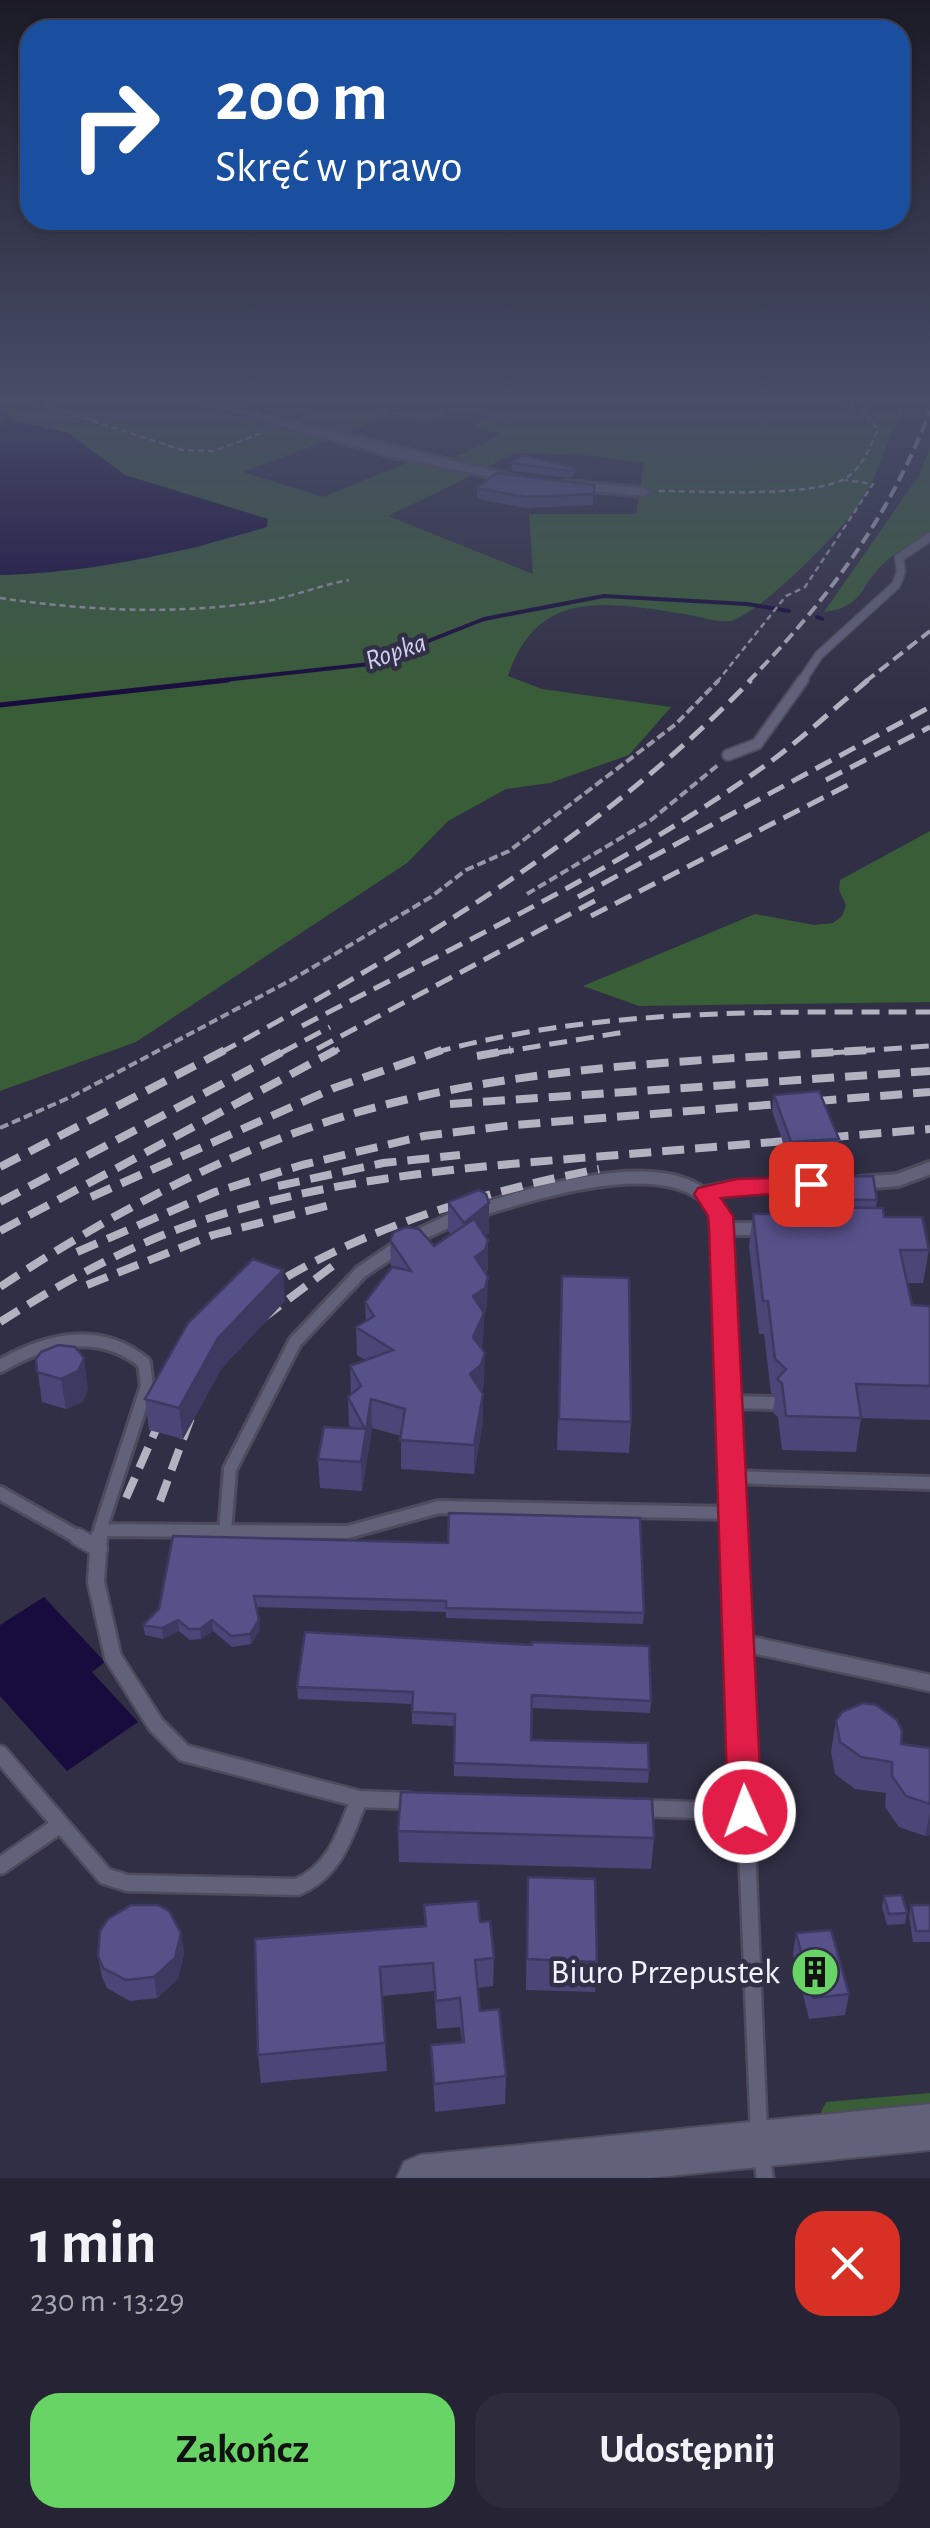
<!DOCTYPE html>
<html lang="pl">
<head>
<meta charset="utf-8">
<style>
  :root { --surface:#252334; --page:#2d2b3c; --text:#f1f3f6; --muted:#a3a4ac; --line:#42404f; --accent:#68d465 }
  body { margin:0; font-family:"Alegreya Sans",sans-serif; background:var(--page); color:var(--text); height:100vh; display:flex; flex-direction:column; font-size:38px; white-space:nowrap }
  * { box-sizing:border-box; margin:0 }
  p { font-size:32px; color:var(--muted) }
  .icon { flex:none; width:55px; height:55px; fill:none; stroke:currentColor; stroke-width:2; stroke-linecap:round; stroke-linejoin:round }
  .map { position:relative; height:2178px; overflow:hidden }
  .panel { display:flex; flex-direction:column; background:var(--surface); flex:1 }
  .panel>* { flex:none }
  .hud { position:absolute; left:20px; top:20px; width:890px; height:210px; border-radius:30px; box-shadow:0 2px 8px #0004,0 0 0 2px var(--line); background:#1a4fa0; color:#fff; overflow:hidden }
  .pin { position:absolute; display:grid; place-items:center; width:85px; height:85px; color:#fff; margin:-42px; border-radius:20px; box-shadow:0 5px 15px #0006 }
  .me { position:absolute; width:110px; margin:-55px; rotate:358deg; stroke-linejoin:round; filter:drop-shadow(0 0 8px #0008) }
  .turn { display:flex; align-items:center; gap:35px; height:210px; padding:0 30px; font-size:45px }
  .turn .icon { width:130px; height:130px; stroke-width:2.5 }
  .turn b { display:block; font-size:70px; line-height:85px }
  .round { display:grid; place-items:center; flex:none; width:105px; height:105px; border-radius:30px; background:var(--page) }
  .headline { display:flex; align-items:center; justify-content:space-between; height:170px; padding:0 30px }
  h1 { font-size:60px; font-weight:700; line-height:75px }
  .cta { display:flex; gap:20px; margin-top:auto; padding:20px 30px }
  .cta a { flex:1; height:115px; border-radius:30px; background:var(--accent); color:#111; font-size:40px; font-weight:700; line-height:115px; text-align:center }
  .cta a+a { background:var(--page); color:var(--text) }
  .map>svg:first-child { display:block }
  .green { fill:#395d37 }
  .water { fill:#180b3d }
  .lines { fill:none; stroke-linecap:round; stroke-linejoin:round }
  .stream-far1 { stroke:#180b3d; stroke-width:4 }
  .stream { stroke:#180b3d; stroke-width:5 }
  .service-far3-casing { stroke:#4d4b5d; stroke-width:11 }
  .service-far2-casing { stroke:#4d4b5d; stroke-width:14 }
  .service-far1-casing { stroke:#4d4b5d; stroke-width:18 }
  .service-casing { stroke:#4d4b5d; stroke-width:21 }
  .minor-casing { stroke:#4d4b5d; stroke-width:6 }
  .tertiary-casing { stroke:#4d4b5d; stroke-width:4 }
  .path-far1 { stroke:#9896a7; stroke-width:2.5; stroke-dasharray:6 4; stroke-linecap:butt }
  .path { stroke:#9896a7; stroke-width:4; stroke-dasharray:9 4; stroke-linecap:butt }
  .service-far3 { stroke:#62617a; stroke-width:8 }
  .service-far2 { stroke:#62617a; stroke-width:10 }
  .service-far1 { stroke:#62617a; stroke-width:12 }
  .service { stroke:#62617a; stroke-width:16 }
  .minor { fill:#62617a; fill-rule:evenodd }
  .tertiary { fill:#62617a; fill-rule:evenodd }
  .rail-far2 { stroke:#b3b2c1; stroke-width:4; stroke-dasharray:12 6; stroke-linecap:butt }
  .rail-far1 { stroke:#b3b2c1; stroke-width:5; stroke-dasharray:18 9; stroke-linecap:butt }
  .rail { stroke:#b3b2c1; stroke-width:8; stroke-dasharray:22 11; stroke-linecap:butt }
  .wall { fill:#4b4677 }
  .shaded-wall { fill:#3d3961 }
  .building { fill:#57518a; stroke:#3d3961; stroke-width:2.5 }
  .route { fill:#e11d48; stroke:#92132f; stroke-width:2.5 }
  .labels { text-anchor:middle; dominant-baseline:central; stroke-width:9; stroke-linejoin:round; paint-order:stroke }
  .far-water-label { font-size:28px; font-style:italic; fill:#cfcdf0; stroke:#312f45 }
  .near-poi-label { font-size:35px; fill:#f2f1fd; stroke:#312f45; text-anchor:end }
</style>
</head>
<body>
<div class="map">
<svg width="930" height="2178" viewBox="0 0 930 2178">
  <rect width="100%" height="100%" fill="#312f45"/>
  <path class="green" d="M0,399H182L329,440L243,472L323,497L414,460L475,474L388,516L533,574L529,514H636L644,463L577,454L514,453L482,470L445,462L502,434L473,426L490,417L458,409L427,423L390,413L338,436L290,422L342,399L916,400C889,420 883,463 867,493C852,521 760,615 730,621C717,623 698,616 685,614C609,603 538,586 508,676L542,689L671,707L629,755L550,783L506,789L448,821L407,863L136,1042L0,1091V575L85,568L200,547L268,520L125,475L68,433L35,429L16,420L0,404Z
    M199,399H332L282,422Z
    M930,446V532C915,542 896,552 883,564C859,587 864,607 824,612L920,474Z
    M930,831V1002L639,1006L583,986L755,914L814,925L833,923L842,916L846,905L839,890L840,880Z
    M930,2093V2109L823,2115L821,2112L826,2102Z"/>
  <path class="water" d="M8,419L68,433L125,475L268,519L267,527C181,553 91,573 0,575V426Z
    M44,1597L105,1662L92,1672L138,1722L67,1771L0,1696V1625Z"/>
  <g class="lines">
    <path class="stream-far1" d="M0,410L8,419
      M817,617L822,619
      M206,682L370,664L484,619L604,596L747,604L789,611"/>
    <path class="stream" d="M0,705L228,680"/>
    <g class="service-far3-casing">
      <path id="service-far3" d="M801,682L819,655L896,585L901,572L899,558L930,537"/>
    </g>
    <g class="service-far2-casing">
      <path id="service-far2" d="M728,755L757,744L803,680"/>
    </g>
    <g class="service-far1-casing">
      <path id="service-far1" d="M860,1183L898,1180L930,1168
        M706,1193L735,1187L791,1185
        M477,1211C535,1193 686,1143 720,1216L734,1540
        M721,1229H767
        M0,1366C47,1339 99,1326 144,1363L147,1386L100,1530
        M727,1402L772,1403
        M730,1477L930,1483
        M0,1493L83,1540
        M225,1531L230,1469L295,1342L361,1272L407,1241L459,1216
        M99,1540L100,1530L348,1532L439,1507L731,1513"/>
    </g>
    <g class="service-casing">
      <path id="service" d="M78,1537L99,1549
        M99,1537L96,1582L113,1657L156,1725L184,1753L359,1799
        M734,1537L759,2134
        M738,1642L930,1683
        M0,1754L105,1876L127,1883L297,1887C335,1871 345,1835 359,1799L411,1801
        M639,1808L745,1812
        M0,1866L58,1826
        M761,2153L765,2178"/>
    </g>
    <g class="minor-casing">
      <path id="minor" d="M186,399H205L530,480L523,484L390,456Z
        M565,481L643,488L650,492L643,496L560,488L558,485Z"/>
    </g>
    <g class="tertiary-casing">
      <path id="tertiary" d="M930,2104V2150L649,2178H397L404,2162L420,2155Z"/>
    </g>
    <path class="path-far1" d="M26,399L182,450L214,451L264,432
      M864,412L869,399
      M659,491C698,491 823,499 850,475C864,464 871,445 878,429L864,412L827,399
      M0,598C88,611 179,615 267,601C295,596 321,585 349,580
      M717,682L786,596L805,587L873,484L845,480"/>
    <path class="path" d="M527,894L651,820L718,765
      M0,1128L73,1096L293,979L431,897L466,870L509,851L676,724L719,680"/>
    <use href="#service-far3" class="service-far3"/>
    <use href="#service-far2" class="service-far2"/>
    <use href="#service-far1" class="service-far1"/>
    <use href="#service" class="service"/>
    <use href="#minor" class="minor"/>
    <use href="#tertiary" class="tertiary"/>
    <path class="rail-far2" d="M748,682C826,602 891,516 930,410
      M865,682L930,631"/>
    <path class="rail-far1" d="M826,780L930,727
      M578,897L930,707
      M591,916L854,782
      M302,1026C461,943 629,865 774,759C807,734 837,706 868,680
      M317,1049L600,898
      M220,1053C412,949 598,838 751,680
      M281,1053L330,1027
      M332,1053L339,1049
      M433,1053C597,1008 762,1012 930,1012
      M496,1053L625,1032
      M830,1053L930,1046"/>
    <path class="rail" d="M477,1056L511,1050
      M450,1104L930,1071
      M0,1167L225,1050
      M278,1186L383,1163L460,1155
      M91,1197L334,1088L442,1050
      M0,1202L286,1050
      M0,1231L336,1050
      M77,1252L215,1192L302,1165L424,1136L514,1125L930,1092
      M87,1285L213,1235L334,1204
      M0,1287C122,1206 253,1137 396,1102C550,1064 712,1060 870,1050
      M259,1294C358,1229 484,1191 599,1169
      M262,1319L334,1265
      M0,1322C66,1280 135,1242 210,1218C338,1177 472,1167 605,1156C714,1147 822,1138 930,1129
      M126,1498L165,1409
      M160,1501L192,1415"/>
  </g>
  <path class="wall" d="M512,463L575,468L574,475L570,478L512,471Z
    M594,485L593,505L525,508L477,499V488Z
    M774,1095L839,1139L837,1156L789,1159L772,1111Z
    M780,1178L877,1200L876,1208L884,1217L929,1250L923,1283H907L912,1305L930,1306V1420L861,1418L856,1452L782,1450L778,1417L773,1413L775,1397L771,1393L764,1334H759L749,1246L753,1214H779L777,1198Z
    M448,1202L489,1233L485,1236L488,1268L486,1274L487,1305L484,1317L483,1342L481,1348L484,1382L482,1392L483,1422L474,1474L401,1469V1436L372,1428L362,1491L320,1488L318,1459L351,1428L349,1425L348,1397L351,1394L350,1366L365,1360L357,1355L356,1327L366,1320L365,1302L391,1269L390,1240L434,1246L451,1235L448,1231Z
    M562,1276L631,1422L629,1453L557,1450Z
    M285,1301L221,1369L183,1439L149,1430L145,1399Z
    M36,1359L88,1389L83,1402L66,1409L42,1402Z
    M173,1536L644,1613L643,1624L446,1618V1612L256,1607L260,1630L251,1644L232,1647L213,1631L201,1639L190,1640L179,1631L163,1639L145,1635L143,1625L159,1609Z
    M297,1687L651,1701L650,1713L532,1708L531,1740L649,1770L648,1783L454,1776V1726L412,1724V1704L298,1699Z
    M836,1721L901,1744L930,1748V1835L925,1836L899,1827L885,1807L886,1793L855,1789L835,1774L831,1752Z
    M398,1831L654,1838L651,1869L399,1862Z
    M884,1896L907,1913L905,1924L887,1925L882,1907Z
    M424,1905L480,1922L494,1958L493,1986L478,1988L480,2011L506,2076L505,2104L435,2112L431,2045L462,2042L460,2027L437,2029L434,1991L382,1996L387,2071L261,2083L258,2055L425,1926Z
    M911,1905H930V1942H913L909,1916Z
    M527,1908L597,1962L595,1992L526,1990Z
    M181,1933L184,1954L178,1979L157,1998L130,2001L107,1988L102,1977L98,1956Z
    M796,1933L849,1994L845,2015L809,2019L793,1954Z"/>
  <path class="shaded-wall" d="M489,1203V1233L464,1253V1223Z
    M488,1240V1268L485,1278L475,1257Z
    M283,1270L285,1301L221,1369L183,1439L179,1408L218,1338Z
    M488,1277L487,1305L484,1317L483,1342L473,1366V1296Z
    M485,1353L484,1382L481,1394L470,1374Z
    M84,1358L88,1389L83,1402L66,1409L61,1379Z
    M483,1394V1422L474,1474V1445Z
    M371,1399L372,1428L362,1491L361,1462Z
    M178,1620L179,1631L163,1639L162,1628Z
    M212,1620L213,1631L201,1639L200,1629Z
    M259,1620L260,1630L251,1644L250,1634Z
    M930,1812V1835L925,1836Z
    M181,1933L184,1954L178,1979L157,1998L154,1977Z"/>
  <path class="building" d="M522,455L575,468L570,471L512,463Z
    M496,473L594,485V494L525,497L477,488Z
    M819,1091L839,1139L791,1142L774,1095Z
    M873,1176L877,1200L782,1199L780,1178Z
    M479,1190L486,1194L489,1203L464,1223L448,1202Z
    M786,1207L883,1208L884,1217H922L929,1250H900L912,1305L930,1306V1386L856,1384L861,1418L786,1416L782,1383L777,1379L786,1369L775,1359L768,1301H763L753,1214H786Z
    M474,1219L488,1240L485,1250L475,1257L488,1277L485,1288L473,1296L484,1313L473,1337L485,1353L481,1365L470,1374L483,1394L474,1445L400,1440L405,1409L371,1399L361,1462L318,1459L324,1427L365,1429L348,1397L361,1386L350,1366L393,1350L356,1327L374,1316L365,1302L392,1267L411,1271L390,1240L394,1232L406,1227L419,1229L434,1246Z
    M253,1259L283,1270L218,1338L179,1408L145,1399L188,1323Z
    M562,1276L629,1278L631,1422L559,1419Z
    M58,1345L75,1347L84,1358L78,1371L61,1379L37,1372L36,1359L41,1352Z
    M449,1513L640,1518L644,1613L446,1608V1601L254,1596L259,1620L250,1634L231,1636L212,1620L200,1629H189L178,1620L162,1628L143,1625L159,1609L173,1536L448,1543Z
    M305,1632L532,1645V1642L649,1646L651,1701L532,1695L531,1740L648,1743L649,1770L454,1763L455,1714L412,1712L413,1692L297,1687Z
    M863,1703L876,1705L897,1720L902,1731L901,1744L930,1748V1804L906,1796L892,1776V1762L861,1757L840,1742L836,1721L842,1712Z
    M401,1792L652,1799L654,1838L398,1831Z
    M528,1877L595,1879L597,1962L527,1959Z
    M902,1895L907,1913L889,1914L884,1896Z
    M478,1901L480,1922L490,1921L494,1958L475,1960L480,2011L499,2009L506,2076L434,2084L431,2045L464,2042L460,1998L436,2001L433,1963L380,1967L385,2043L258,2055L255,1939L426,1926L424,1905Z
    M131,1905H158L169,1911L181,1933L175,1958L154,1977L126,1980L103,1968L98,1956L100,1931L108,1919Z
    M911,1905H930V1931H916Z
    M831,1930L849,1994L813,1998L796,1933Z"/>
  <linearGradient id="sky" x2="0" y2="1"><stop stop-color="#1b1a26"/><stop offset="0.57" stop-color="#484d68"/><stop offset="1" stop-color="#484d68" stop-opacity="0"/></linearGradient>
  <rect width="930" height="703" fill="url(#sky)"/>
  <path class="route" d="M811,1177L820,1179L823,1184L820,1190L721,1198L733,1216L734,1229L762,1812L757,1822L745,1826L733,1822L728,1812L709,1229L708,1216L694,1194L698,1188L736,1179Z"/>
  <defs>
    <g id="building-disc" transform="scale(2.5)"><circle r="9.5" fill="#68d465" stroke="#312f45"/><path d="M-4-6H4V6H1V3H-1V6H-4ZM-2.5-4.3h1.7v1.8h-1.7ZM.8-4.3h1.7v1.8H.8ZM-2.5-1h1.7V.8h-1.7ZM.8-1h1.7V.8H.8Z" fill="#111"/></g>
  </defs>
  <g fill-rule="evenodd">
    <use href="#building-disc" x="815" y="1972"/>
  </g>
  <g class="labels">
    <g class="far-water-label">
      <text transform="translate(396 652) rotate(-19)">Ropka</text>
    </g>
    <g class="near-poi-label">
      <text x="780" y="1972">Biuro Przepustek</text>
    </g>
  </g>
</svg>
<div class="pin" style="left:811px;top:1184px;background:#d93025"><svg class="icon" aria-label="arrive" viewBox="0 0 24 24"><path d="M6 21V4h12l-3 4 3 4H6"/></svg></div>
<svg class="me" style="left:745px;top:1812px" viewBox="-20 -20 40 40"><circle r="17" fill="#e11d48" stroke="#fff" stroke-width="3"/><path d="M0-11L8 9 0 5-8 9z" fill="#fff"/></svg>
<div class="hud">
<div class="turn"><svg class="icon" aria-label="right" viewBox="0 0 24 24"><path d="M7 20v-9h11M14 6l5 5-5 5"/></svg><div><b>200 m</b>Skręć w prawo</div></div>
</div>
</div>
<section class="panel">
<div class="headline"><div><h1>1 min</h1><p>230 m · 13:29</p></div><a class="round" style="background:#d93025;color:#fff"><svg class="icon" aria-label="close" viewBox="0 0 24 24"><path d="M6 6l12 12M18 6L6 18"/></svg></a></div>
<div class="cta"><a>Zakończ</a><a>Udostępnij</a></div>
</section>
</body>
</html>
